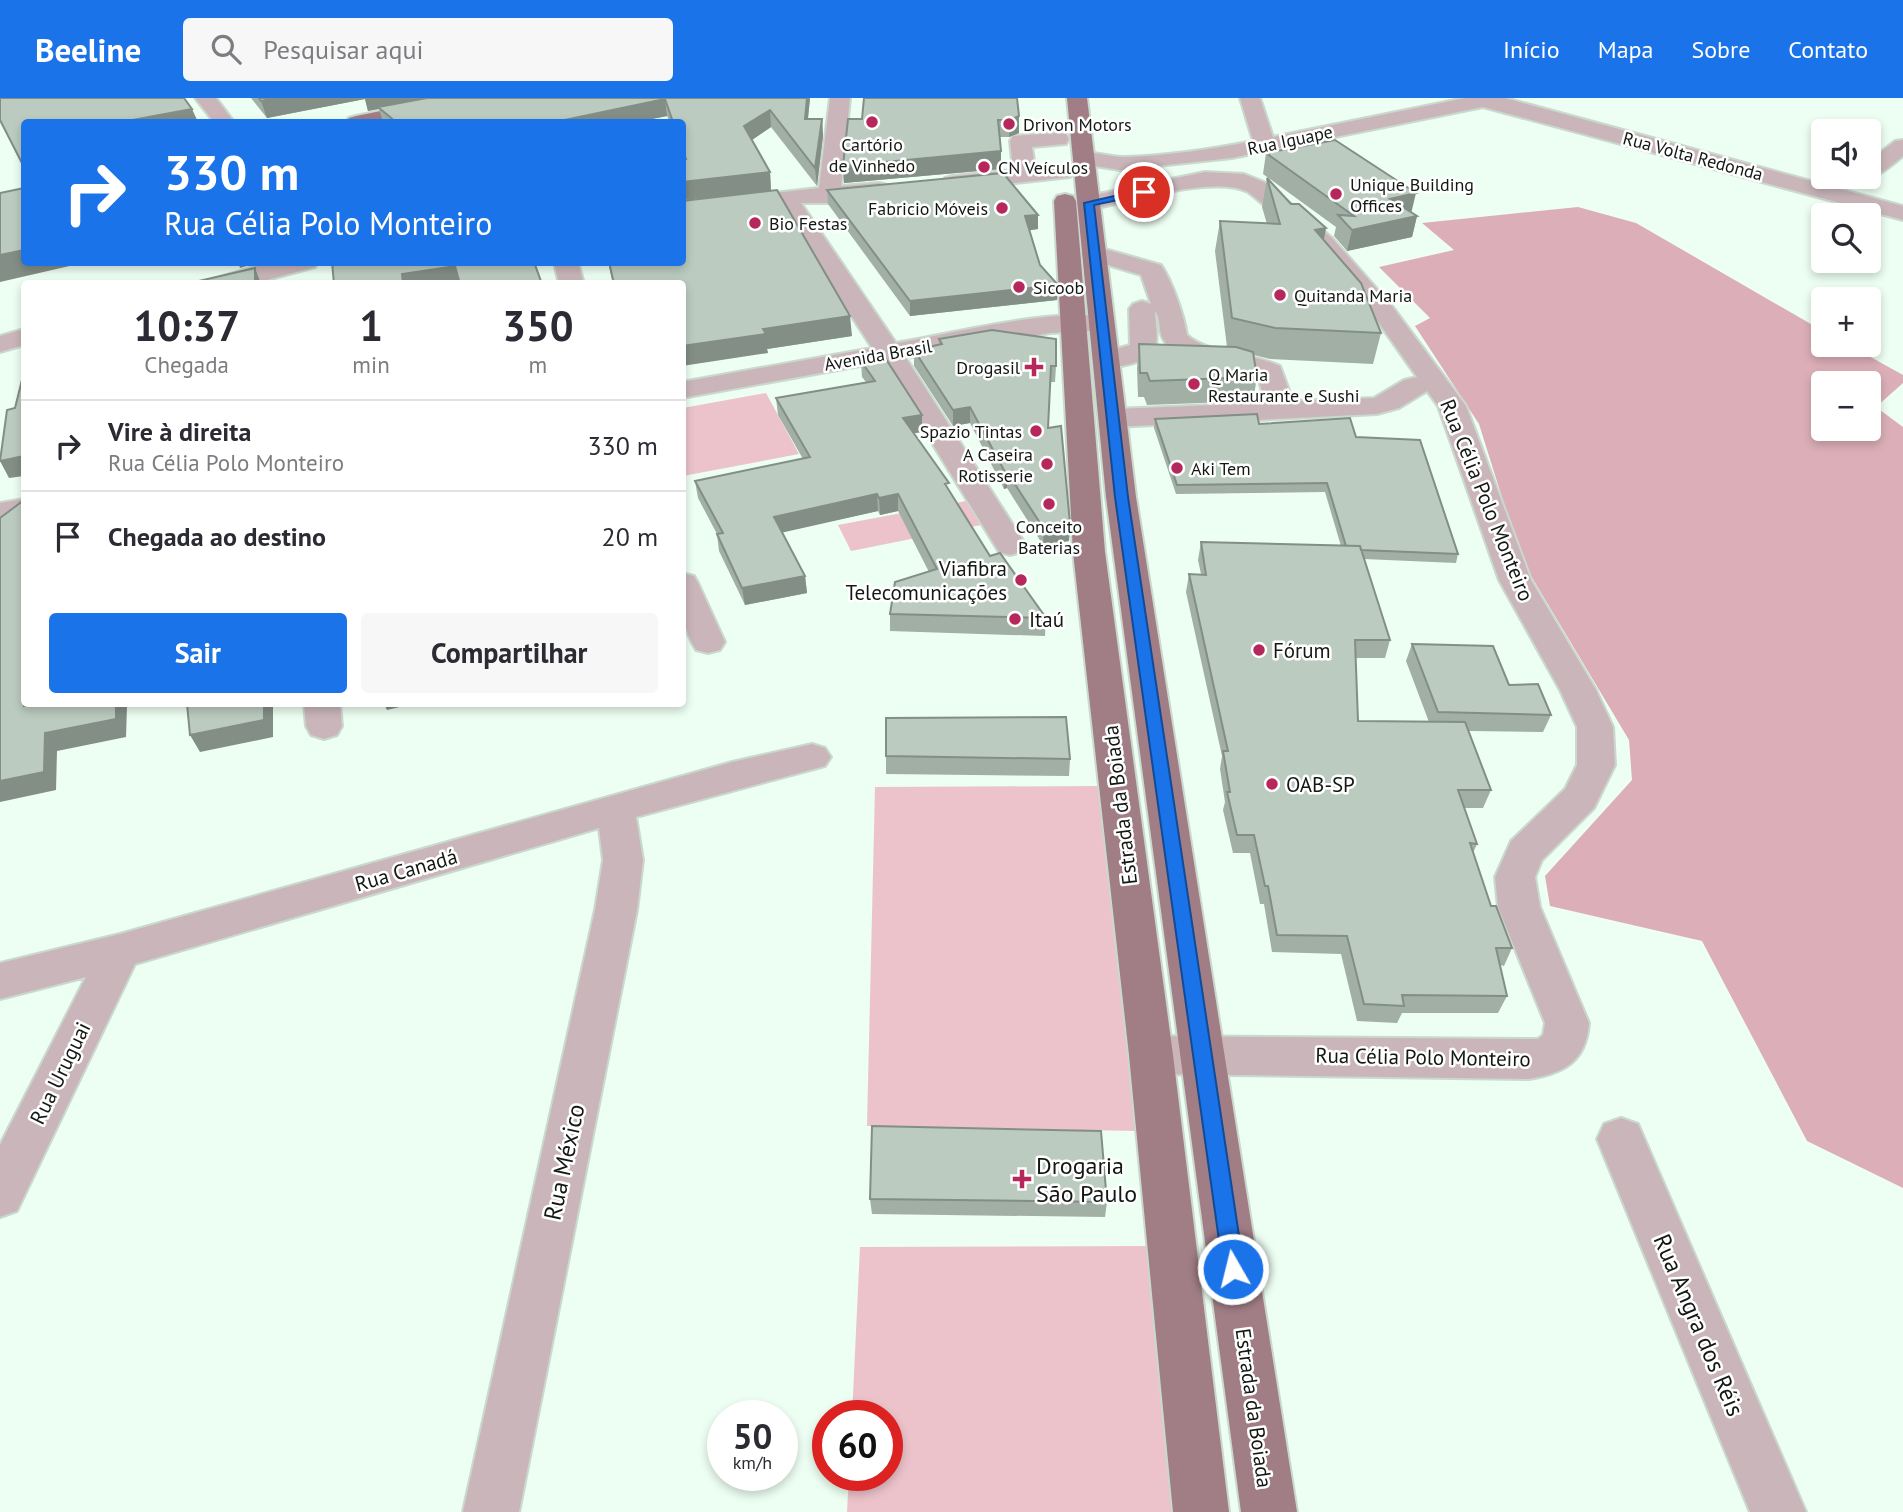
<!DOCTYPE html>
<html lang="pt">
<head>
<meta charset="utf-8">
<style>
  :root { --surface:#fff; --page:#f7f7f7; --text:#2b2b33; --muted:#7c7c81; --line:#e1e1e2; --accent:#1a73e8 }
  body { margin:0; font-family:"PT Sans",sans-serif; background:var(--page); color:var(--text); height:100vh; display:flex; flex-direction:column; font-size:26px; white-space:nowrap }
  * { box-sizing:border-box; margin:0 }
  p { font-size:23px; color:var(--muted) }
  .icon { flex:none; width:38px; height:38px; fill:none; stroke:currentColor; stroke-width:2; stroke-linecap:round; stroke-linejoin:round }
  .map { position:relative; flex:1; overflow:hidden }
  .details { position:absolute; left:21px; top:182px; width:665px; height:427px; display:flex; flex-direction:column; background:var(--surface); border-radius:7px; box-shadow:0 4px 10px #0003 }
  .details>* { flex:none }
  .hud { position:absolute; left:21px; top:21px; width:665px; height:147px; border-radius:7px; box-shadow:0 4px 10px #0003; background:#1a73e8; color:#fff; overflow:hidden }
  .tools { position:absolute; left:1811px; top:21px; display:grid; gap:14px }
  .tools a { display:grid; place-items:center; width:70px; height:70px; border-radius:7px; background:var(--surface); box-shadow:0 4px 10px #0003; font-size:35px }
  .speed { position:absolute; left:707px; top:1302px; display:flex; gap:14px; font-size:35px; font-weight:700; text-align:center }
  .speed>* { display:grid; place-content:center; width:91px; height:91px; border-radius:50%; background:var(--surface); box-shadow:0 4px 10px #0003; line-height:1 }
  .speed small { font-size:18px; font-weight:400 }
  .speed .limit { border:10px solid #d22; background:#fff; color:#111 }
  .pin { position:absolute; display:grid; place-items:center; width:60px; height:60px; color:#fff; margin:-30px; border:4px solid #fff; border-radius:50%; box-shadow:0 2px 7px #0007 }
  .me { position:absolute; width:77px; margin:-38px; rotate:352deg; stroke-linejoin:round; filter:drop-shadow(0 0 5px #0008) }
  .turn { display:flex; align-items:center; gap:24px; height:147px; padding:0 28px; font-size:32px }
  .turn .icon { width:91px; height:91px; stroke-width:2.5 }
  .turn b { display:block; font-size:49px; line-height:60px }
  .eta { display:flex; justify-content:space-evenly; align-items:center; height:119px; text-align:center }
  .eta b { font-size:42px; font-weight:600; line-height:49px }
  .action { display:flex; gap:14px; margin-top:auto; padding:14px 28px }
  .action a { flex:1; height:80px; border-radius:7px; background:var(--accent); color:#fff; font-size:28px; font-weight:600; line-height:80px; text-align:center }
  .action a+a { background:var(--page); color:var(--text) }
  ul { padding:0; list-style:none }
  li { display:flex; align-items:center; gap:21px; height:91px; padding:0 28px; border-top:2px solid var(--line) }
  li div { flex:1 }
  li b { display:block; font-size:26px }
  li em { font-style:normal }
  header { display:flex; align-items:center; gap:42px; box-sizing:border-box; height:98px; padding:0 35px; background:var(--accent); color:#fff }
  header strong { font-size:33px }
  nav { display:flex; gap:38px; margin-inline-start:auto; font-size:24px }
  .search { width:490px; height:63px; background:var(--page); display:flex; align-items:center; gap:18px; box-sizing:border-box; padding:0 24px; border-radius:7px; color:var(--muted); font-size:26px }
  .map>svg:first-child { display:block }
  .green { fill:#ecc3cb }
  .forest { fill:#dcafb8; fill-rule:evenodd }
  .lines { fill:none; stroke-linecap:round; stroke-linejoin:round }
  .minor-casing { stroke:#cad9ce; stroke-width:4 }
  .major-casing { stroke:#cad9ce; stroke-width:4 }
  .minor { fill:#cab6ba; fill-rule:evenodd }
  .major { fill:#a17d85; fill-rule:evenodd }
  .wall { fill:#a1afa4 }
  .shaded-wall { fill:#838e86 }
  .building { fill:#bbcbbf; stroke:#838e86; stroke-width:2 }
  .route { fill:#1a73e8; stroke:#114b97; stroke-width:2 }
  .poi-dot { fill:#b6285b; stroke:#fff; stroke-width:2.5 }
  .labels { text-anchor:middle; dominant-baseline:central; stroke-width:5; stroke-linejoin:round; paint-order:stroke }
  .far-poi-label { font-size:18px; fill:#131814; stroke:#fff; text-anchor:start }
  .far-street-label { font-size:18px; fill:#131814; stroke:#fff }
  .street-label { font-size:21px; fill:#131814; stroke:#fff }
  .poi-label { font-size:21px; fill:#131814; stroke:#fff; text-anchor:start }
  .near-street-label { font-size:24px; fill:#131814; stroke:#fff }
  .near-poi-label { font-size:24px; fill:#131814; stroke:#fff; text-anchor:start }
</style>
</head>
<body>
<header>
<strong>Beeline</strong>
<div class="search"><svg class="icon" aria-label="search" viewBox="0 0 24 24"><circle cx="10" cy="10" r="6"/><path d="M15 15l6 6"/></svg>Pesquisar aqui</div>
<nav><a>Início</a><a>Mapa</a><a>Sobre</a><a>Contato</a></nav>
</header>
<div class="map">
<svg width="1903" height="1414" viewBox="0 0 1903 1414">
  <rect width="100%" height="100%" fill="#edfef2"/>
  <path class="green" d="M766,295L799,356L683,378V310Z
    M966,403L981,427L851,453L838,427Z
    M1101,688L1136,1033L867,1028L875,689Z
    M1153,1148L1173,1414H847L849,1377H887V1318H852L860,1149Z"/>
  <path class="forest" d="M1578,109L1636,125L1823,233L1824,247H1849L1903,277V285L1876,309L1903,329V1090L1807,1043L1702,843L1550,808L1545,778L1632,682L1629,642L1522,463L1479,326L1415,228L1430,220L1379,169L1454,152L1422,125ZM1824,285H1869V331H1824Z"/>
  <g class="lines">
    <g class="minor-casing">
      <path id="minor" d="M195,0H216L234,24H214Z
        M830,0H850L841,88L879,85L887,87L890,92L887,97L879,99L829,105H801L896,245C951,236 1059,208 1110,220L1114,226L1110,232L1050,235L906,260L1026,447L1021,454L1010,457L999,454L882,264L682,300V284L872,250L780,107L682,119V105L819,90Z
        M1240,0H1260L1273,39L1465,0H1505L1903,108V122L1483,9L1232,60L1120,72L1076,65L1073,60L1076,55C1091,52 1109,59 1124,59C1165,58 1213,51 1253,43Z
        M1058,35L1066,36L1069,41L1066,46L1032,49L1035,70L1062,67L1070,69L1073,74L1070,79L953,92L945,90L942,85L945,80L953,78L1013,72L1010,43L1013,38Z
        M1903,42V58C1892,67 1880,79 1866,79H1869V63L1895,43Z
        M1205,74L1244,76L1264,84L1332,140L1392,208L1466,308L1531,482L1596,592L1613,629L1615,667L1594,710L1542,762L1535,779L1540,809L1589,925C1586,964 1564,975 1529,981L1151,976L1135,971L1129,957L1135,943L1151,938L1538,941L1543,937L1545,925L1498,809L1495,779L1511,743L1565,691L1577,667V629L1560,592L1499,482L1438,308L1427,293L1399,310L1377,316L1114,329L1104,326L1100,320L1104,314L1114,311L1265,305L1258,279C1228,264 1187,271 1165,244C1157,235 1162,222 1155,213C1155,223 1158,236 1156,246C1153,265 1114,272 1098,268L1095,262L1098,256L1130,247L1129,211L1133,206L1142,203L1151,206L1141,177L1085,160L1082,155L1085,150L1094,148L1161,167C1172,183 1184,217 1187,237C1208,256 1250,254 1280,268L1293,303L1374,300L1404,282L1417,279L1374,218L1316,150L1248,94C1214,77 1127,104 1089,112L1081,110L1078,105L1081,100L1089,98Z
        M270,164H318L315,169L252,186H211L214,181Z
        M554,164H578L584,186H559Z
        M24,231V247L0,254V238Z
        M24,401V419L0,423V405Z
        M682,475L694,478L698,485L725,544L720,552L708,555L696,552C680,527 682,503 682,475Z
        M304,606H340L342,628L337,637L324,641L311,637L306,628Z
        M812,646L825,650L831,659L825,668L636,719L643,762L637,812L519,1414H463L595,812L603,762L599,730L135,866L17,1113L0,1119V1047L86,879L0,901V865L120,836L732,664Z
        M1621,1020L1638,1026L1806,1414H1750L1597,1041L1604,1026Z"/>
    </g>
    <g class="major-casing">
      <path id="major" d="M445,0H485L482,4L475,6L384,24H346L349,20L356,18Z
        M1067,0H1087L1136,399L1297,1414H1241L1106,399Z
        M1065,96L1073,98L1076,103L1105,454L1173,957L1229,1414H1173L1129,957L1073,454L1054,103L1057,98Z"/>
    </g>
    <use href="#minor" class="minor"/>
    <use href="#major" class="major"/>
  </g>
  <path class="wall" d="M251,0H810L808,21H822L823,38L817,88L771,29L752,42L770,74L771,93L682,102V24H670L667,18L637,24H383L379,11L368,13L365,1L267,20Z
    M1017,0L1019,35L1009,39H1000L1001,53V71L844,85L843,68L862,21Z
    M0,23L24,24V71Z
    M1266,55L1411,114L1417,118L1412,139L1347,153L1334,138L1336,129L1263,76Z
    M1267,80L1291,106L1326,130L1324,143L1381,235L1373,266L1270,261L1254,257L1257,279L1253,303L1147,307L1144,299H1138L1137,270L1139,246L1227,249L1215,153L1220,123L1267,126L1262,109Z
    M827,92L1038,131L1030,132L1040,167L1058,187L1057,202L910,218L828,106Z
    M608,164H682L852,238L767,251L768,255L682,186H613Z
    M939,241L1056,268L1055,284H1050L1048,330L1070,426L1069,443L1043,447L1007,390L1004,391L970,325L953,328L914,268V252L939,247Z
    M861,263L922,334L913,335L990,458L1046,520L1045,538L890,533V516L929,474L898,413L880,417L878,413L782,434L805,478L807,495L745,507L719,453L717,436L698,400L695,383L803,361L778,317L776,300L866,284L862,279Z
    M1155,321L1259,326L1356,339L1458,456L1456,465L1364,461L1390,542L1385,560H1356L1358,623L1429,624L1406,563L1412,546L1509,587L1551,617L1543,634L1469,633L1491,692L1483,710H1464L1477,746L1473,755L1491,808L1512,850L1504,868L1500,867L1507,898L1498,915H1402L1397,925L1357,923L1341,856L1272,854L1264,806H1260L1250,755H1233L1223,712L1225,704L1220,671L1222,658L1186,494L1189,476H1201L1198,462L1201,444L1341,448L1325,394L1176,396L1154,330Z
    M886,658L1070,661L1069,678L886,676Z
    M870,1101L1107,1104L1105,1119L872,1116Z"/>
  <path class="shaded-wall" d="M275,0H432L368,13L365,1L267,20L261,3Z
    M807,0H810L806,38L805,21Z
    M665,1L667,18L637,24H555Z
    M192,11L198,24H132V22Z
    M770,12L771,29L746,46L744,28Z
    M1019,18V35L1009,39L1010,22Z
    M822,21L823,38L817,88L815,70Z
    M1001,53V71L844,85L843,68Z
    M770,74L771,93L682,102V84Z
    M1416,95L1411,116L1390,101Z
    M1038,117V131L1025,133V118Z
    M1417,118L1412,139L1347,153L1352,132Z
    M1326,130L1320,159L1315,132Z
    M24,152V164H87L0,184V157Z
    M238,164H259L240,170Z
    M455,168L460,186H403L402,176Z
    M255,170L261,186H255Z
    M1058,187L1057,202L910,218V203Z
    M850,218L852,238L767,251L768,255L682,268V248L763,231Z
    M970,309V325L953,328V312Z
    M922,317V334L903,337V320Z
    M24,358V378L9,380L0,363Z
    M1005,374H1007V390L1004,391Z
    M877,396L878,413L776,436L774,419Z
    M898,396V413L880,417L879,400Z
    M1070,426L1069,443L1043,447L1044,431Z
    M805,478L807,495L745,507L742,490Z
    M116,606H125L127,608L126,639L57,653L56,692L0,704V683L45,635Z
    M264,606H280L273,607V639L200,654L190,637Z
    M384,606H412L387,612Z"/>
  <path class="building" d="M0,0H184L192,11L132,22V24H24V69L0,22Z
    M259,0H275L261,3Z
    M427,0H807L805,21H822L815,70L770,12L744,28L770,74L682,84V62L686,61L682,51V24H673L665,1L555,24H396L378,9Z
    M864,0H1017L1019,18L1010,22H998L1001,53L843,68L848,21H862Z
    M1335,42L1416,95L1390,101L1417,118L1352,132L1338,117L1354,118L1266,55Z
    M1003,75L1038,117L1025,118L1040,167L1058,187L910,203L827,92Z
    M1267,80L1291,106H1299L1326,130L1315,132L1361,185L1381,235L1275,230L1232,220L1220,123L1280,126Z
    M24,90V152L0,157V95Z
    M777,92L850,218L763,231L766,236L682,248V186H614L609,164H682V103Z
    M332,164H534L542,186H460L455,168L402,176L403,186H334Z
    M255,170V186H186Z
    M992,232L1056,241V268H1051L1048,330L1061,328L1070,426L1044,431L1007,374H1005L970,309L953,312L914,252L942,246L939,241Z
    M1139,246L1236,249L1253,254L1257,279L1150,283L1147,275H1140Z
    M884,258L922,317L903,320L949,385L945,386L990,458L1000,455L1046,520L890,516L895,484L937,471L898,396L879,400L877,396L774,419L805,478L742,490L717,436L723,435L695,383L810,359L776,300L875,283L861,263Z
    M24,274V358L0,363L7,312L15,310Z
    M1257,316L1259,326L1350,320L1356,339L1420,342L1458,456L1361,452L1360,448H1346L1327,385L1177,387L1155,321Z
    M24,402V608L38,606H116V621L45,635L44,674L0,683V420Z
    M1201,444L1360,448L1390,542H1355L1358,623L1465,624L1491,692H1458L1477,746L1470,745L1491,808H1496L1512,850H1496L1507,898L1402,897L1404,908L1364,906L1347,838L1277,837L1268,788H1265L1254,737H1237L1227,694H1230L1223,653H1228L1189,476L1206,477Z
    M1412,546L1493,548L1509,587L1538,586L1551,617L1438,614Z
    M187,606H264V622L190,637Z
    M1066,619L1070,661L886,658V620Z
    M872,1028L1101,1033L1107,1104L870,1101Z"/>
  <path class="route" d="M1144,91L1147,92V96L1094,107L1128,399L1244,1171L1241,1179L1233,1181L1226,1179L1223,1171L1115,399L1084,105Z"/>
  <g class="poi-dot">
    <circle cx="872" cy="24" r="7"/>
    <circle cx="1009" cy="26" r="7"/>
    <circle cx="984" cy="69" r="7"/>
    <circle cx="1336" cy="96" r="7"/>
    <circle cx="1002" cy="110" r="7"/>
    <circle cx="755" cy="125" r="7"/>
    <circle cx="1019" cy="189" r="7"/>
    <circle cx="1280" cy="197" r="7"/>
    <path d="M1030.5 258.5h7v7h7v7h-7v7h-7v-7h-7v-7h7z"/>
    <circle cx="1194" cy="286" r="7"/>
    <circle cx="1036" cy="333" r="7"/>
    <circle cx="1047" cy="366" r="7"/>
    <circle cx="1177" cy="370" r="7"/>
    <circle cx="1049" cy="406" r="7"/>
    <circle cx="1021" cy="482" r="7"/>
    <circle cx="1015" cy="521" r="7"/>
    <circle cx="1259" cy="552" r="7"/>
    <circle cx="1272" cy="686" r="7"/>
    <path d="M1018.5 1070.5h7v7h7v7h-7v7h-7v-7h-7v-7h7z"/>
  </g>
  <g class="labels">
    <g class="far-poi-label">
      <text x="1023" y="26">Drivon Motors</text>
      <text x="872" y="46" text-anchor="middle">Cartório<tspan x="872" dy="21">de Vinhedo</tspan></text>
      <text x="998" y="69">CN Veículos</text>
      <text x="1350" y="86">Unique Building<tspan x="1350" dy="21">Offices</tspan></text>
      <text x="988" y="110" text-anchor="end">Fabricio Móveis</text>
      <text x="769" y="125">Bio Festas</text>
      <text x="1033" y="189">Sicoob</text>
      <text x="1294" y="197">Quitanda Maria</text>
      <text x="1020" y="269" text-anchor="end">Drogasil</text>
      <text x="1208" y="276">Q Maria<tspan x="1208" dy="21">Restaurante e Sushi</tspan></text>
      <text x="1022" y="333" text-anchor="end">Spazio Tintas</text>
      <text x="1033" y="356" text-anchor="end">A Caseira<tspan x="1033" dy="21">Rotisserie</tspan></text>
      <text x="1191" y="370">Aki Tem</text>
      <text x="1049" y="428" text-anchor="middle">Conceito<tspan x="1049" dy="21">Baterias</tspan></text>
    </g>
    <g class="far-street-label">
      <text transform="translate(1290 42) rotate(-12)">Rua Iguape</text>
      <text transform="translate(1693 58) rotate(15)">Rua Volta Redonda</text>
      <text transform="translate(878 257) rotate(-10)">Avenida Brasil</text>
    </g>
    <g class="street-label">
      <text transform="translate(1487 402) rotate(68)">Rua Célia Polo Monteiro</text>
      <text transform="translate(1120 707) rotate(-97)">Estrada da Boiada</text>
      <text transform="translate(406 772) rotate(-16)">Rua Canadá</text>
      <text transform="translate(1423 959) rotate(1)">Rua Célia Polo Monteiro</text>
      <text transform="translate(60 975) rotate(-64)">Rua Uruguai</text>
      <text transform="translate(1254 1310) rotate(82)">Estrada da Boiada</text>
    </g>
    <g class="poi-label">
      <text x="1007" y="470" text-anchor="end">Viafibra<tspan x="1007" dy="24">Telecomunicações</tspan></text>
      <text x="1029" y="521">Itaú</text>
      <text x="1273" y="552">Fórum</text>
      <text x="1286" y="686">OAB-SP</text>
    </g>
    <g class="near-street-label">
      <text transform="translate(564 1064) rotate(-78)">Rua México</text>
      <text transform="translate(1699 1227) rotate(67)">Rua Angra dos Réis</text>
    </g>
    <g class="near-poi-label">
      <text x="1036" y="1067">Drogaria<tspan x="1036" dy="28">São Paulo</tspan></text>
    </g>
  </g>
</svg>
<div class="tools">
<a><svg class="icon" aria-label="sound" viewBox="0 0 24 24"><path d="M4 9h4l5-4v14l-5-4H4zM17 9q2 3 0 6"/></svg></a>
<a><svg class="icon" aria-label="search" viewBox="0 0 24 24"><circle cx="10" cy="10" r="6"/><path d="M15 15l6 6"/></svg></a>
<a>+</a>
<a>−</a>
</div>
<div class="speed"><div>50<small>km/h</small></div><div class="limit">60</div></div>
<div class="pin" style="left:1144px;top:94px;background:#d93025"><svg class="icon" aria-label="arrive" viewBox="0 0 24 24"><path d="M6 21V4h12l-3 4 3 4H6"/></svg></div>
<svg class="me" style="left:1233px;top:1171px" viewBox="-20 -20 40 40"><circle r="17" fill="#1a73e8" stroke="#fff" stroke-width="3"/><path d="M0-11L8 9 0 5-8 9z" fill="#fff"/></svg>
<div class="hud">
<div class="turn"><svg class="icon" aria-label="right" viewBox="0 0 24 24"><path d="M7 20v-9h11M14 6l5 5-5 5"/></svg><div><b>330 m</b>Rua Célia Polo Monteiro</div></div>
</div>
<section class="details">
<div class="eta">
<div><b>10:37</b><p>Chegada</p></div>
<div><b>1</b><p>min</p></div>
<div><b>350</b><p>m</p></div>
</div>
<ul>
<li><svg class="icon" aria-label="right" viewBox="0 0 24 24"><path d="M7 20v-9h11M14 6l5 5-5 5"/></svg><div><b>Vire à direita</b><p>Rua Célia Polo Monteiro</p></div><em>330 m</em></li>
<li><svg class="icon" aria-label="arrive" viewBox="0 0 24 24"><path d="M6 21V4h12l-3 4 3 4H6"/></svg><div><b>Chegada ao destino</b></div><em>20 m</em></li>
</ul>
<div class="action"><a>Sair</a><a>Compartilhar</a></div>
</section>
</div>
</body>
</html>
